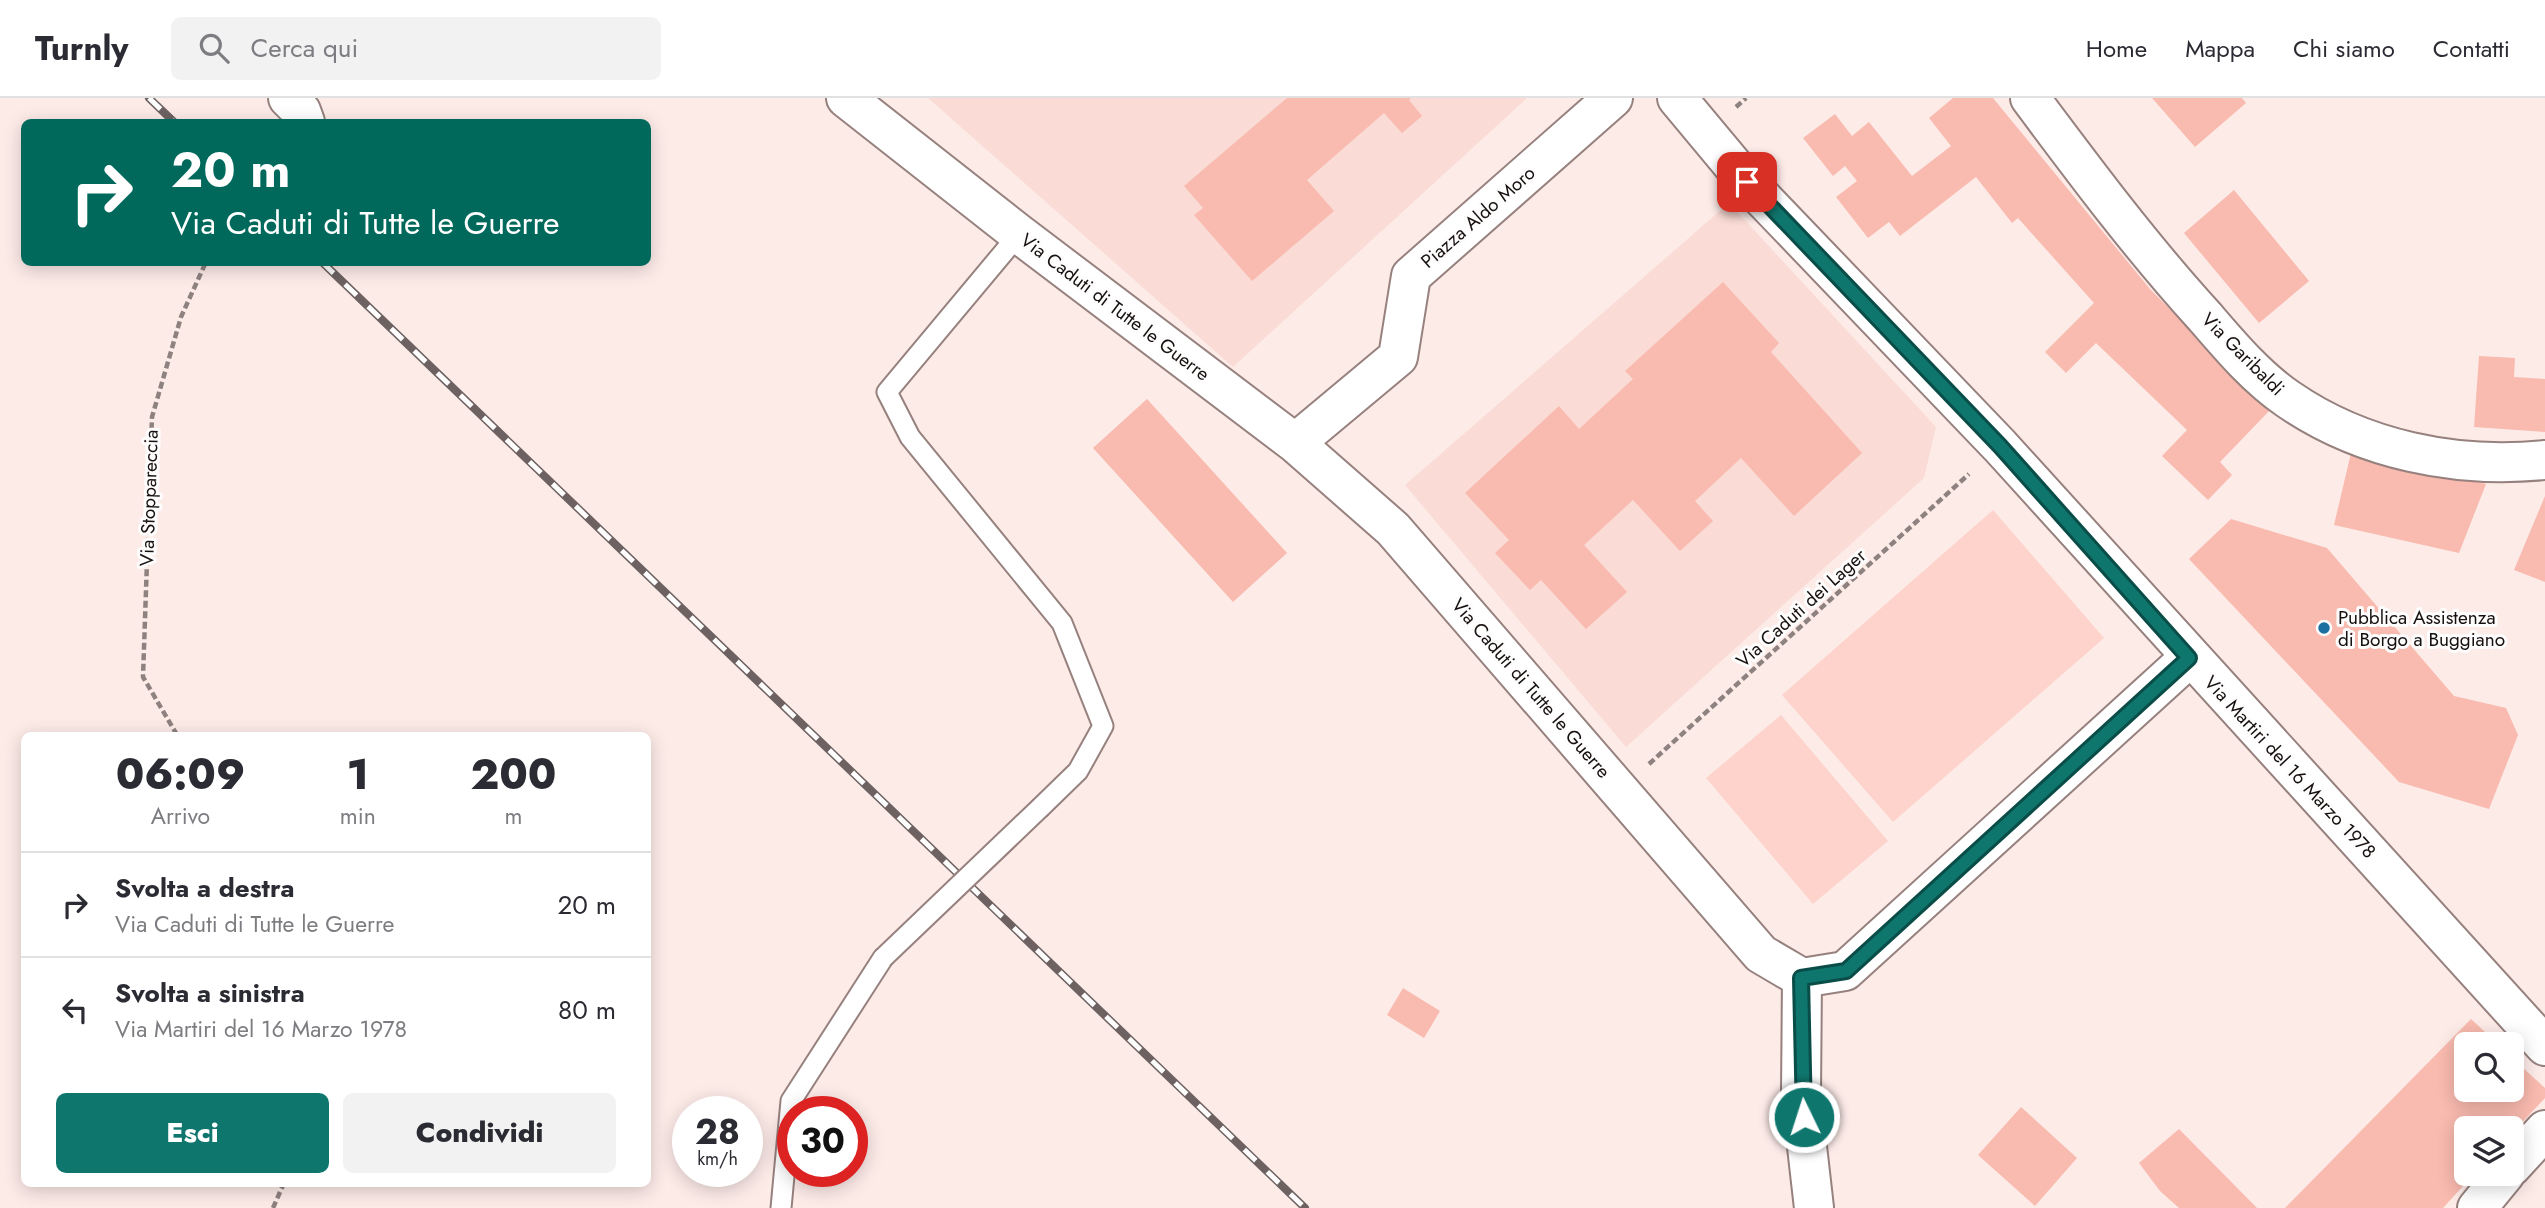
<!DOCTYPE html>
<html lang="it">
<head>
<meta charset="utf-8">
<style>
  :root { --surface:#fff; --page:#f2f2f3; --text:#2b2b33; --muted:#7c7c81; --line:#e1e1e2; --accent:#0f766e }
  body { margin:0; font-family:Jost,sans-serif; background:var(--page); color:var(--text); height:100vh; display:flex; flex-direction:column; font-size:26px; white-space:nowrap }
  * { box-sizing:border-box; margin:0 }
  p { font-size:23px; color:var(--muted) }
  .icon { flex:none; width:38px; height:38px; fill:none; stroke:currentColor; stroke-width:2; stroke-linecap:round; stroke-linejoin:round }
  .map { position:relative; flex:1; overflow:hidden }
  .details { position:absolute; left:21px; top:634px; width:630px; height:455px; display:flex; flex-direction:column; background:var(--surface); border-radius:10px; box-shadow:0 4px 18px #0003 }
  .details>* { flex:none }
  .guide { position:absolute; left:21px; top:21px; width:630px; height:147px; border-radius:10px; box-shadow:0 4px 18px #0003; background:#00695c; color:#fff; overflow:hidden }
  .tools { position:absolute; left:2454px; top:934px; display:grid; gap:14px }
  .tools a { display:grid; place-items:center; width:70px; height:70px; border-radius:10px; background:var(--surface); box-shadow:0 4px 18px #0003; font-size:35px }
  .speed { position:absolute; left:672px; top:998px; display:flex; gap:14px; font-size:35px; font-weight:700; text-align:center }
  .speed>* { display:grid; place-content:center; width:91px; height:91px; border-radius:50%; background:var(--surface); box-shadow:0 4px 18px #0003; line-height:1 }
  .speed small { font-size:18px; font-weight:400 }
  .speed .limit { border:10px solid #d22; background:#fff; color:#111 }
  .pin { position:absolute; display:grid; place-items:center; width:60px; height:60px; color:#fff; margin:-30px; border-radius:14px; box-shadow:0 4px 10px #0006 }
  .me { position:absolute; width:77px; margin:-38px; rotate:356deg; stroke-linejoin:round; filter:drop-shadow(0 0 5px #0008) }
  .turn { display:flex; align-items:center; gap:24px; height:147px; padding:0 35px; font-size:32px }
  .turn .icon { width:91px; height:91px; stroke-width:2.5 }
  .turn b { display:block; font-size:49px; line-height:60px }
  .eta { display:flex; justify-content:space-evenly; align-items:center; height:119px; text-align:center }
  .eta b { font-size:42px; font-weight:800; line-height:49px }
  .cta { display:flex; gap:14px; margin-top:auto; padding:14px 35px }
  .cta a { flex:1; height:80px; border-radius:10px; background:var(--accent); color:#fff; font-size:28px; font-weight:800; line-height:80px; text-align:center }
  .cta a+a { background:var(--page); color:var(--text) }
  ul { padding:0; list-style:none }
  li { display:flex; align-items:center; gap:21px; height:105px; padding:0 35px; border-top:2px solid var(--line) }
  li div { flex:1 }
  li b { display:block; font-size:26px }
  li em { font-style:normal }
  header { display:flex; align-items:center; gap:42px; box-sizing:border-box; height:98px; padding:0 35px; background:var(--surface); border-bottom:2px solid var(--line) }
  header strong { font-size:33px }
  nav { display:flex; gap:38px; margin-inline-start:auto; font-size:24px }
  .search { width:490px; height:63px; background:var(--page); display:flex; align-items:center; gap:18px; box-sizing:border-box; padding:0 24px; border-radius:10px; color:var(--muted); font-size:26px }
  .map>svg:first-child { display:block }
  .built { fill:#fadbd5 }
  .green { fill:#fdd3cb }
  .building { fill:#f9baaf }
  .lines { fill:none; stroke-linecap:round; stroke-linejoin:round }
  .service-casing { stroke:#96817e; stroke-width:23 }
  .minor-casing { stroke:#96817e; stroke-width:42 }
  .path { stroke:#8e8280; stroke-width:4.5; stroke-dasharray:7 3.5; stroke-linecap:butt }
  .service { stroke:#fff; stroke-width:19 }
  .minor { stroke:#fff; stroke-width:38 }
  .rail-casing { stroke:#6d6261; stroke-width:8 }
  .rail { stroke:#fdfdfd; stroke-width:5; stroke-dasharray:16; stroke-linecap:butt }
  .service-bridge-casing { stroke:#96817e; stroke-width:23; stroke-linecap:butt }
  .service-bridge { stroke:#fff; stroke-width:19 }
  .route-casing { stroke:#0a4d48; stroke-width:18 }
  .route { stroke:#0f766e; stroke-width:12 }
  .poi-dot { fill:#1c70a1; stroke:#fdfdfd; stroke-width:2.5 }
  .labels { text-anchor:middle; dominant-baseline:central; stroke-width:6; stroke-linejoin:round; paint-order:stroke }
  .street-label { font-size:19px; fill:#17100f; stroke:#fdfdfd }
  .poi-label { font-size:19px; fill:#17100f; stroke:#fdfdfd; text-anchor:start }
</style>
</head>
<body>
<header>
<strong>Turnly</strong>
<div class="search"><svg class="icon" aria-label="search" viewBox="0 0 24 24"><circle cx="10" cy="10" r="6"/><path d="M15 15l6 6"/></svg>Cerca qui</div>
<nav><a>Home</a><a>Mappa</a><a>Chi siamo</a><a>Contatti</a></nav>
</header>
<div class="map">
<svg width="2545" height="1110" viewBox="0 0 2545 1110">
  <rect width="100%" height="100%" fill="#fdebe8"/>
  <path class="built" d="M928,0H1527L1233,269Z
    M1729,105L1936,329L1924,380L1626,649L1405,387Z"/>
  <path class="green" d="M1993,412L2104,540L1893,724L1782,597Z
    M1781,617L1888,743L1813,806L1706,680Z"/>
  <path class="building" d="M1287,0H1411L1409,2L1422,18L1402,35L1384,15L1307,82L1334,113L1252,183L1194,117L1203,110L1184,88Z
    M1953,0H1993L2150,191L2270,312L2220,364L2232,377L2208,402L2162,358L2187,332L2096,245L2066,275L2045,254L2094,205L2018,120L2012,125L1976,79L1900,138L1889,124L1868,140L1836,99L1857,83L1845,68L1833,78L1803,40L1835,16L1852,38L1869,24L1912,78L1951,48L1929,20Z
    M2152,0H2242L2246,5L2195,49Z
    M2234,92L2309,183L2259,225L2184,135Z
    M1723,184L1779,245L1771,254L1862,355L1794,418L1741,360L1695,403L1713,423L1680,453L1633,402L1584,447L1627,494L1586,531L1541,482L1530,492L1495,455L1509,442L1465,395L1559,308L1579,331L1633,281L1625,273Z
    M2479,258L2515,260L2514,279L2545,281V334L2474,329Z
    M1147,301L1287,455L1233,504L1093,350Z
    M2351,355L2486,386L2459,455L2334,427Z
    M2545,398V484L2514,472Z
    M2231,421L2327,450L2454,598L2506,610L2518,637L2489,711L2399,684L2189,461Z
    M1403,890L1440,913L1424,940L1387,917Z
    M2471,921L2499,947H2466V992H2511V959L2545,990V1000L2511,1036V1031H2466V1076H2474L2443,1110H2285Z
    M2021,1009L2077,1060L2035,1108L1978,1057Z
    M2179,1031L2257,1110H2179L2160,1093L2139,1065Z"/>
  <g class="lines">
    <g class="service-casing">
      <path id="service" d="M1019,136L887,294L910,339L1062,525L1103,628L1078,673L1041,709
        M781,1110L791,1003L883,860"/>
    </g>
    <g class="minor-casing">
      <path id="minor" d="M288,0L301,13L305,24
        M846,0L1019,136L1295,345L1393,431L1761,856L1802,880L1845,873L2189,560
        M1677,0L1747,84L2000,348L2545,948
        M2030,0C2086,75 2142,150 2205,219C2230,248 2256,279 2288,301C2362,352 2456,371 2545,362
        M1295,345L1398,259L1411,178L1613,0
        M1802,880L1801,996L1814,1110
        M2511,1069L2545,1032
        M2477,1110L2505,1076"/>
    </g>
    <path class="path" d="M1736,9L1746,0
      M177,637L143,579L152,319L181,219L206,164
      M1649,666L1969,376
      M273,1110L284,1085"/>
    <use href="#service" class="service"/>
    <use href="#minor" class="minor"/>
    <g class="rail-casing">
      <path id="rail" d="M149,0L174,24
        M322,164L1305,1110"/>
    </g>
    <use href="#rail" class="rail"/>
    <g class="service-bridge-casing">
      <path id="service-bridge" d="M883,860L1041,709"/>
    </g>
    <use href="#service-bridge" class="service-bridge"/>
  </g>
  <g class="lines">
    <g class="route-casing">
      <path id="route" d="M1747,84L2000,348L2189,560L1846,873L1801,880L1804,1019"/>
    </g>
    <use href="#route" class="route"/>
  </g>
  <circle class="poi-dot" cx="2324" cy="530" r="7"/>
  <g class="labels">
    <g class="street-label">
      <text transform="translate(1478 119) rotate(-41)">Piazza Aldo Moro</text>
      <text transform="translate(1115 209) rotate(37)">Via Caduti di Tutte le Guerre</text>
      <text transform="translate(2243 256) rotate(45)">Via Garibaldi</text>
      <text transform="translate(149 400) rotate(-88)">Via Stoppareccia</text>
      <text transform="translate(1801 510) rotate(-42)">Via Caduti dei Lager</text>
      <text transform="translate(1531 590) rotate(49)">Via Caduti di Tutte le Guerre</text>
      <text transform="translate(2290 669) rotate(47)">Via Martiri del 16 Marzo 1978</text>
    </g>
    <g class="poi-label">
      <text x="2338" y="519">Pubblica Assistenza<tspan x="2338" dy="22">di Borgo a Buggiano</tspan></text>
    </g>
  </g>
</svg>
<div class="tools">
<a><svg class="icon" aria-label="search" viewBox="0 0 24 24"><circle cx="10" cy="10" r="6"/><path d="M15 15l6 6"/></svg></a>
<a><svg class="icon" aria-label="layers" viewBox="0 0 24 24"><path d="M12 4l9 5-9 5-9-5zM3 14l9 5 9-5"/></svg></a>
</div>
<div class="speed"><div>28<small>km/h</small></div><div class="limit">30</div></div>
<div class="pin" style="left:1747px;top:84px;background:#d93025"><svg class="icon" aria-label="arrive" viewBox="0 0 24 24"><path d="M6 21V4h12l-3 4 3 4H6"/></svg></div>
<svg class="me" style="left:1804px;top:1019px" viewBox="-20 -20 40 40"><circle r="17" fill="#0f766e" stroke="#fff" stroke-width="3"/><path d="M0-11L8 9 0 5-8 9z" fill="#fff"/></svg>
<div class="guide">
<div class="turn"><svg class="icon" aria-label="right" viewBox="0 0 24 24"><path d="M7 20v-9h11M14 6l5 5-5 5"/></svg><div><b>20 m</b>Via Caduti di Tutte le Guerre</div></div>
</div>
<section class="details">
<div class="eta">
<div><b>06:09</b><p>Arrivo</p></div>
<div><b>1</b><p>min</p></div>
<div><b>200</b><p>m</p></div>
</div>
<ul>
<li><svg class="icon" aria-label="right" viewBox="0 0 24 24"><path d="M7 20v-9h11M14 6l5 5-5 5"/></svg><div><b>Svolta a destra</b><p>Via Caduti di Tutte le Guerre</p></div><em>20 m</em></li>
<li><svg class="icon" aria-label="left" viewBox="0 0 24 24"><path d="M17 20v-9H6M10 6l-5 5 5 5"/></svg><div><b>Svolta a sinistra</b><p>Via Martiri del 16 Marzo 1978</p></div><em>80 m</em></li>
</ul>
<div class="cta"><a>Esci</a><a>Condividi</a></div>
</section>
</div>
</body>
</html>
